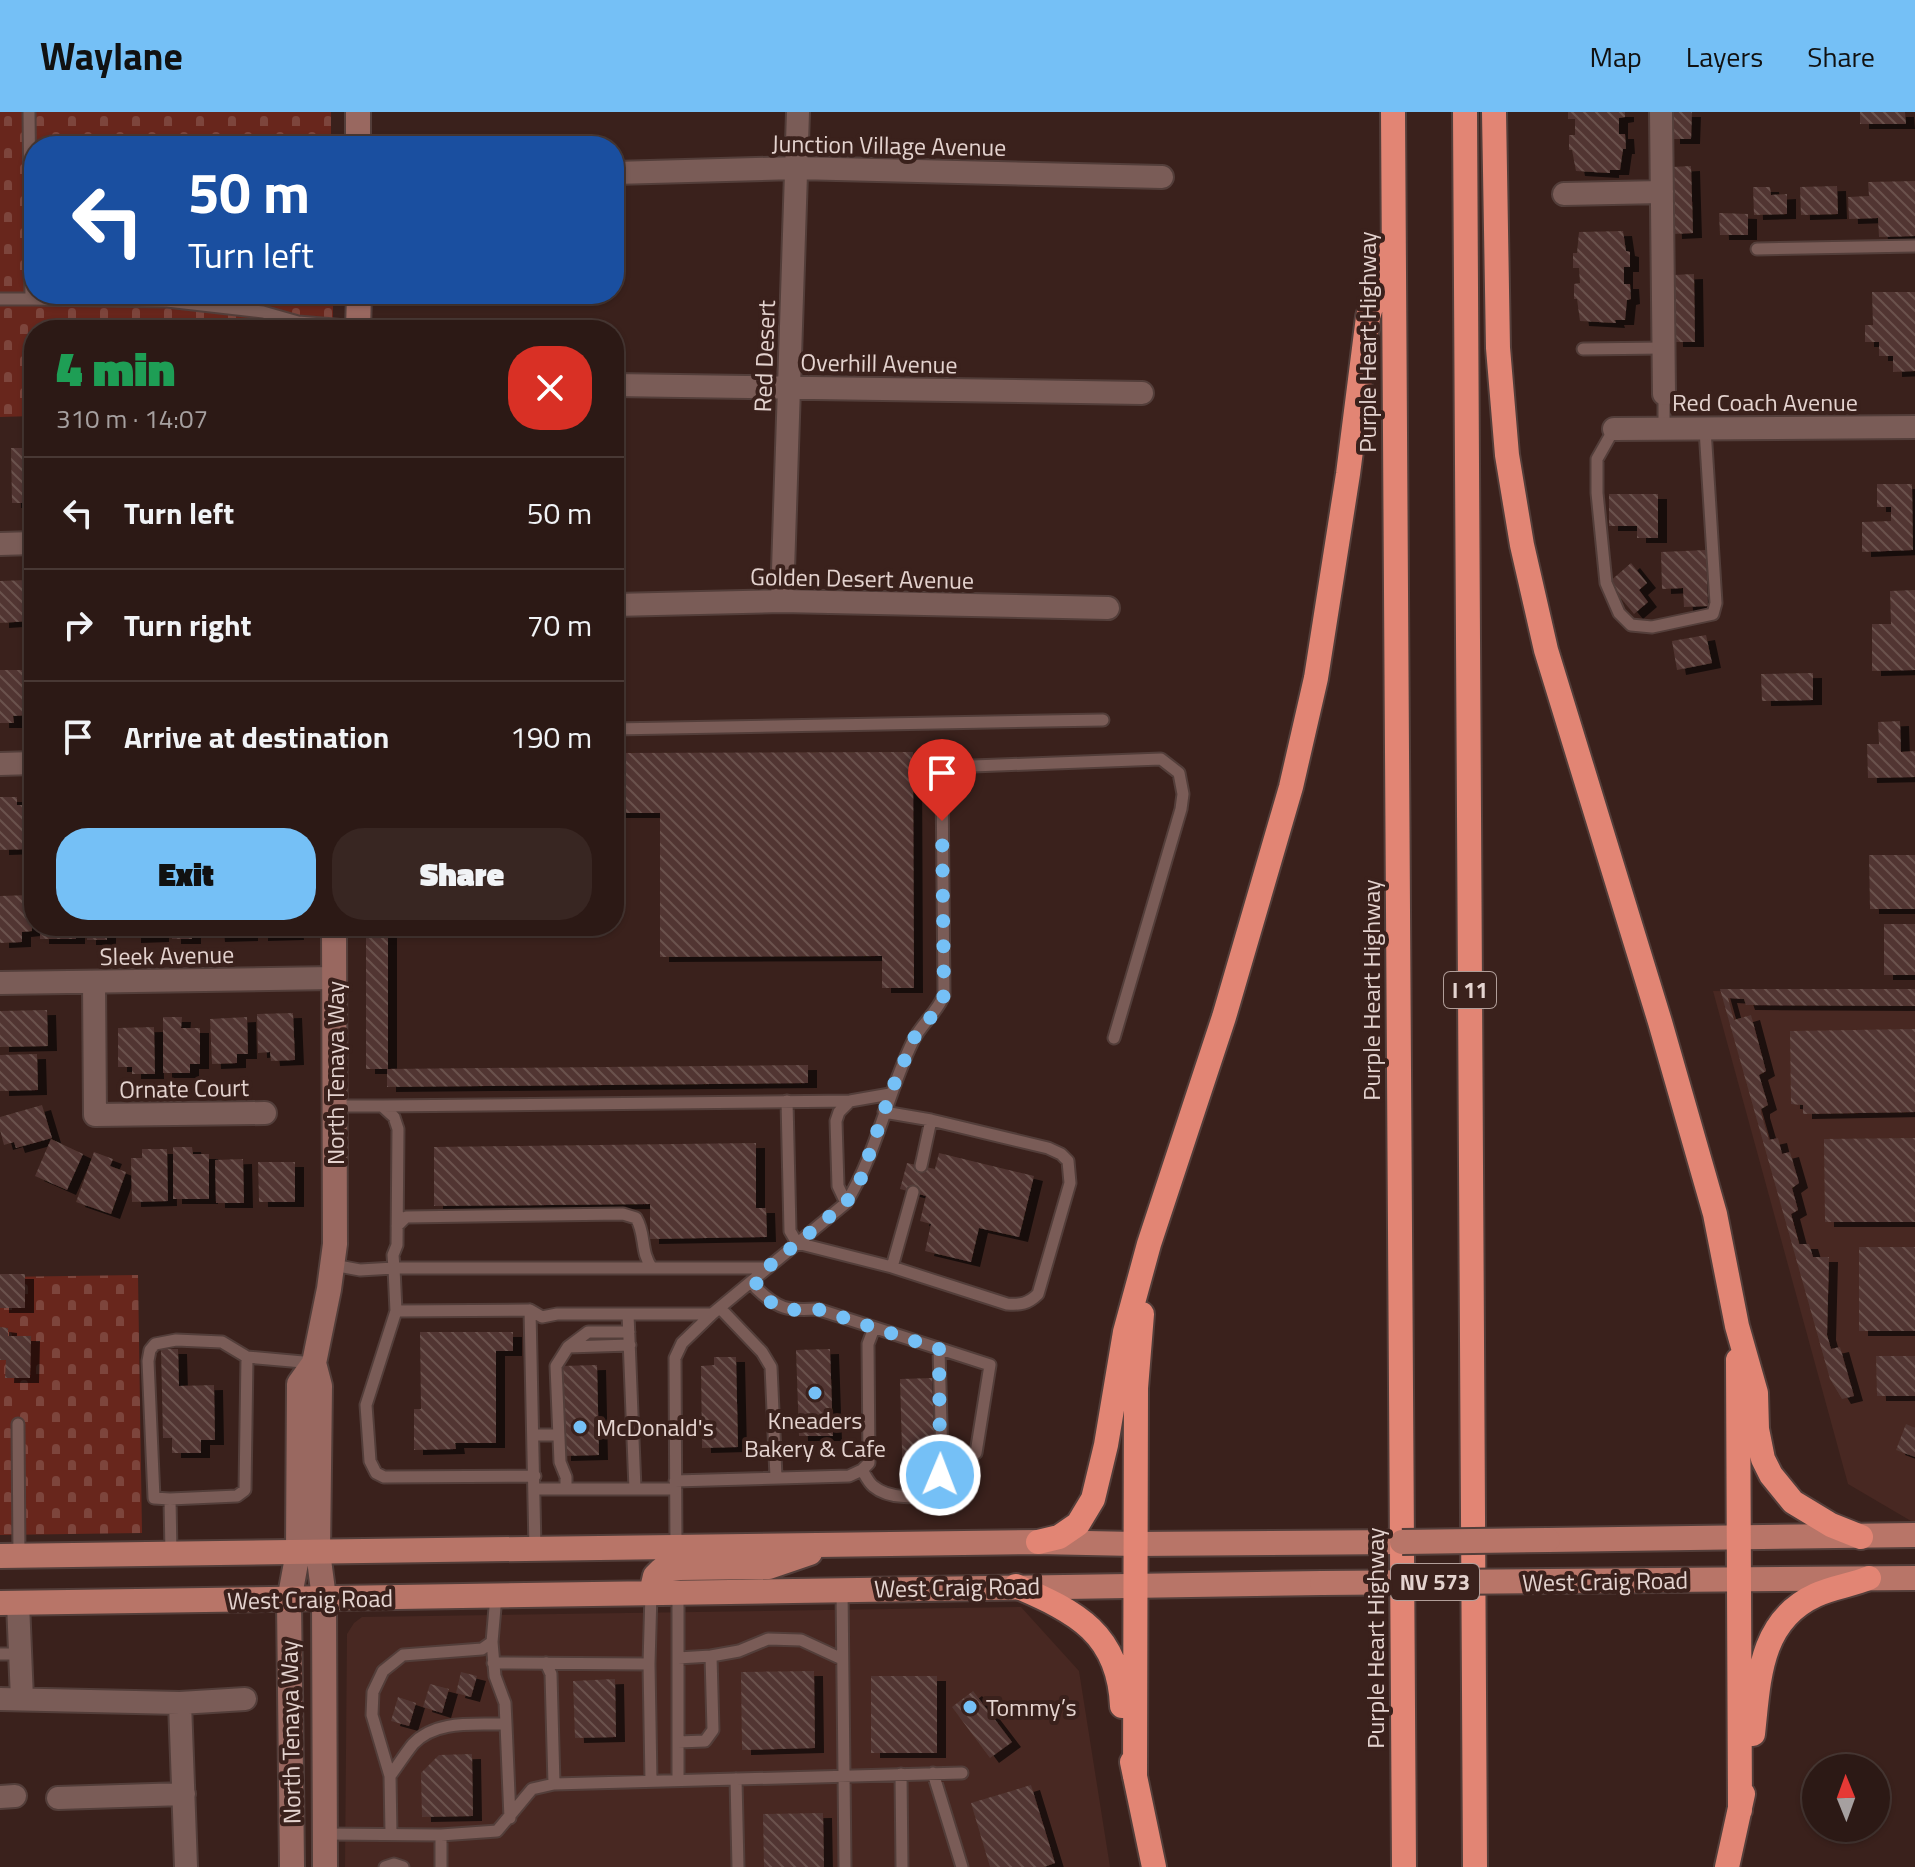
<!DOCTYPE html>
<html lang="en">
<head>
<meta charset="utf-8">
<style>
  :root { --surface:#2c1915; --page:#382622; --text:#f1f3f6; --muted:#a6a0a0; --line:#483834; --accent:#75c0f6 }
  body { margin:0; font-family:"Titillium Web",sans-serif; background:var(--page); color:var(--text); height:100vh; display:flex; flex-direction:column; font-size:30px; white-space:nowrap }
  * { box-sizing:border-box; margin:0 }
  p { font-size:26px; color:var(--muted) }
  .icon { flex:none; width:44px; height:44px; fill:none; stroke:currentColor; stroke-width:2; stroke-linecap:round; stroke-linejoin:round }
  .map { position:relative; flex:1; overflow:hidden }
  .drawer { position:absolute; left:24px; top:208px; width:600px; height:616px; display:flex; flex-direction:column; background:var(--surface); border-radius:32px; box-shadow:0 2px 6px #0004,0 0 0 2px var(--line) }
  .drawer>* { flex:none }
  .banner { position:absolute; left:24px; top:24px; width:600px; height:168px; border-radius:32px; box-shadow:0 2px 6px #0004,0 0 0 2px var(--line); background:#1a4fa0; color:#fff; overflow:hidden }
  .needle { width:52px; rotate:359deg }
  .buttons { position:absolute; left:1802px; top:1642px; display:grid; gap:16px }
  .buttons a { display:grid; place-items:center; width:88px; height:88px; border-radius:50%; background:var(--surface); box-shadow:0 2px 6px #0004,0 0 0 2px var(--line); font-size:40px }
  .pin { position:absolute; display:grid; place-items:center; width:68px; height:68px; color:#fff; margin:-82px -34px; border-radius:50% 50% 50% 0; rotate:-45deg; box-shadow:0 0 8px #0007 }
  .pin .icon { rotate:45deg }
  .me { position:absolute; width:88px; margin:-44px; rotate:1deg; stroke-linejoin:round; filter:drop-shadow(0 0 6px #0008) }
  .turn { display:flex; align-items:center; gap:28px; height:168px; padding:0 32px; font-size:36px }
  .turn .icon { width:104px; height:104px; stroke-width:2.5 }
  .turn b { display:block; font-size:56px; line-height:68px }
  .round { display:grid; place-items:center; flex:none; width:84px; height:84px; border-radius:32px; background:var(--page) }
  .head { display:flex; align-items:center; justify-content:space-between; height:136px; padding:0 32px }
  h1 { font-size:48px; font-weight:800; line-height:60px; color:#1e9e55 }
  .primary-button { display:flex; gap:16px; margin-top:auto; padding:16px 32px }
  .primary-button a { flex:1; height:92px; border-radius:32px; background:var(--accent); color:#111; font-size:32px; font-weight:800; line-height:92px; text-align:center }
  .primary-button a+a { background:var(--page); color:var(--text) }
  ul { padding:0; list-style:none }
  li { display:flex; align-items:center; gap:24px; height:112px; padding:0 32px; border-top:2px solid var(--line) }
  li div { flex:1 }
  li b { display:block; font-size:30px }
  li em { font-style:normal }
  header { display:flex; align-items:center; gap:48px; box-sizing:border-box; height:112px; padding:0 40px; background:var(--accent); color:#111 }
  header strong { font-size:38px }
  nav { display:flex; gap:44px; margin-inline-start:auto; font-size:28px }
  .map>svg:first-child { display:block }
  .built { fill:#482822 }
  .cemetery { fill:url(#cemetery-stones) }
  .building { fill:url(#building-back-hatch); filter:url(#shadow) }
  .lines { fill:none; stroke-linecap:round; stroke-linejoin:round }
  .lane-casing { stroke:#533e3a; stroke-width:15 }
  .street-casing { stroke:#533e3a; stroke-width:26 }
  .secondary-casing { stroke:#533e3a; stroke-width:28 }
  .primary-casing { stroke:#533e3a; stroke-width:28 }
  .highway-casing { stroke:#533e3a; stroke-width:28 }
  .lane { stroke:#7a5c57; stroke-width:11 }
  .street { stroke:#7a5c57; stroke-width:22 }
  .secondary { stroke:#996860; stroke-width:24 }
  .primary { stroke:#b87568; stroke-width:24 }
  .highway { stroke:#e28574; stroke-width:24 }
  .primary-bridge-casing { stroke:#533e3a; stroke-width:28; stroke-linecap:butt }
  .primary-bridge { stroke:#b87568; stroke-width:24 }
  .route { stroke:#75c0f6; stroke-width:14; stroke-dasharray:0 25.2 }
  .poi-dot { fill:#75c0f6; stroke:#3a211c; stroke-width:3 }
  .labels { text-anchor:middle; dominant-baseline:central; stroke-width:8; stroke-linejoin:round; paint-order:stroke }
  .shield { fill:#3a211c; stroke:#b19e99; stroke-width:2 }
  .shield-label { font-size:22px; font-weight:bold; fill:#e4d3cf }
  .street-label { font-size:24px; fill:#e4d3cf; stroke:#3a211c }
  .poi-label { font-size:24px; fill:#e4d3cf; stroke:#3a211c; text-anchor:start }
</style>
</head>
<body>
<header>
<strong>Waylane</strong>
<nav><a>Map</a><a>Layers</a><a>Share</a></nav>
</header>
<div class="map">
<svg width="1915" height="1755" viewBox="0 0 1915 1755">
  <defs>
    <pattern id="cemetery-stones" width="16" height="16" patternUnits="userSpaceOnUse" patternTransform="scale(2)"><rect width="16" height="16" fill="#68261c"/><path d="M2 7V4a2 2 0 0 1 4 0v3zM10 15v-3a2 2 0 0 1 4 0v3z" fill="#7d453c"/></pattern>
    <pattern id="building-back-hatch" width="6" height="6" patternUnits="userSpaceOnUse" patternTransform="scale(2)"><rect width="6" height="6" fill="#513631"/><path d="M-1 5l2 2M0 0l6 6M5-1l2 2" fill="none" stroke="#6a524e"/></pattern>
    <filter id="shadow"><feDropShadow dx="9" dy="5" stdDeviation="0" flood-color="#0009"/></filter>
  </defs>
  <rect width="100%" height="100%" fill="#3a211c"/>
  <path class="built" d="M1713,879L1915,882V1409H1911L1848,1372Z
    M1021,1495L1079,1559L1110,1755H345L347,1522L354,1511L362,1505Z"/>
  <path class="cemetery" d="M0,0H331V34H34V182H333V218H34V304L0,305Z
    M138,1163L142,1421L0,1423V1165Z"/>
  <path class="building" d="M1568,0H1625V5L1619,6V22H1625L1626,37H1623L1620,58H1610V61L1576,59L1572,38H1569V23H1575V7H1568Z
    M1671,0H1692L1691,27H1671Z
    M1860,0H1905L1906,12H1860Z
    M1691,54L1693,121L1673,122L1671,55Z
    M1915,69V124L1879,125L1878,106L1849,107L1848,85L1869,84L1868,70Z
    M1837,74L1838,102L1801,103L1800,75Z
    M1753,75H1770L1771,83L1787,82V102L1754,103Z
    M1719,101L1748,102V123H1720Z
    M1623,119L1626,139L1630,140V155H1624V172H1630L1631,187L1627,188L1625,208H1615L1616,211L1580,209L1577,187H1574V172L1580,171L1579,156H1573V141H1577L1579,120Z
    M1694,162L1695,230H1674L1673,163Z
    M1872,180H1915V259L1893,260V244H1879V230H1865V213H1873Z
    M11,336H34V391H12Z
    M1877,372H1912L1913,438L1862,440V410L1891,409V395H1877Z
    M1609,382H1658V426H1637V414H1609Z
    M1706,438L1708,494L1684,495L1683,476L1662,477L1661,440Z
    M1631,451L1647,471L1639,478L1648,490L1634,502L1608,471Z
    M27,468L30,509L0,511V469Z
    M1915,478V558L1872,559V512H1891L1890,479Z
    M1706,523L1712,551L1677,558L1672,529Z
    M0,558H29L31,603L13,604L14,611H0Z
    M1813,561V588L1762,589L1761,562Z
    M1900,609L1901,640L1915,639V665L1868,666L1867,632H1879L1878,610Z
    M913,640L914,876H882V844L660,845V701H614V641Z
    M0,685H17V693H30V737L0,738Z
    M1869,743H1915V797H1870Z
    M31,783L32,819L22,820V830L0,831V784Z
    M1884,812H1915V863H1884Z
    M40,814H76V827H40Z
    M87,814H107V828H87Z
    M132,814H160V825L132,826Z
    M172,814H208V819H192V827H172Z
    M215,814H249V824L216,825Z
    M259,814H294L295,823L259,824Z
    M366,814H388V957H366Z
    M1720,877H1915V894L1746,893L1744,887L1728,886L1734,908L1751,903L1766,959L1759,963L1768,993L1761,997V1001L1769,1028L1778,1026L1782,1042L1790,1040L1799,1071L1792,1076L1798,1098L1791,1102L1799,1132H1809L1813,1145H1829L1827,1223L1831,1237L1840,1235L1854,1284L1842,1287L1830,1267Z
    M47,898L48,934L0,935V899Z
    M293,901L295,948L271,949L270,940L258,941L257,902Z
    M163,905H182L181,916H200V952H190V961H163Z
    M247,905L248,942H237V951L212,952L210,907Z
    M154,915L155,962H132V955H118V916Z
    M1915,917V1000L1803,1002V993L1791,992L1790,919Z
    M37,942L38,978L0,979V943Z
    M808,953V971L387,975V957Z
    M42,993L52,1026L16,1036L14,1030L4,1033L0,1018V1005Z
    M1915,1026V1110H1825L1824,1027Z
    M51,1027L83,1042L67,1078L35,1064Z
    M756,1031V1096H766L767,1125L650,1127V1092L434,1094V1035Z
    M173,1035H192L193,1042H209V1087H173Z
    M142,1037H167L168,1089L132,1090L131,1046H142Z
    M94,1040L113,1047L110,1054L126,1060L111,1102L76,1090Z
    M939,1041L1034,1064L1019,1125L979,1116L971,1150L925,1139L931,1112L920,1109L926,1084L900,1077L907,1051L935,1057Z
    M243,1047L244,1091H216L215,1048Z
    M258,1050H295V1090H259Z
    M1859,1135H1915V1219H1859Z
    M0,1162H25V1196H0Z
    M0,1215L8,1216V1224H31L30,1266H5L6,1248H0Z
    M420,1220H513V1239H496V1331H455L456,1337L414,1338V1297H421Z
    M161,1237H178L179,1274L214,1273L215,1328H201V1341H172V1326H163Z
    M830,1237L833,1324H799L796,1238Z
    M1876,1244H1915V1284H1877Z
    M714,1245H736L738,1335L702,1336L701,1254L714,1253Z
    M597,1253L599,1343L562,1344L561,1254Z
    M932,1266L936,1373L903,1374L900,1267Z
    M1906,1312L1915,1316V1345L1896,1338Z
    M814,1559L815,1636L742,1638L741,1560Z
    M461,1560L477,1564L471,1585L456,1581Z
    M871,1564H937V1641H871Z
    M615,1567L616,1625L575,1626L573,1569Z
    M430,1572L449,1577L442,1601L423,1595Z
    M973,1579L1012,1630L990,1646L952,1595Z
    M398,1585L416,1591L409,1614L391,1609Z
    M472,1642L473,1704L422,1705L421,1661L439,1643Z
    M1031,1673L1055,1751L1044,1755H990L971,1691Z
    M823,1701L824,1755H764L763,1702Z"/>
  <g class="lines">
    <g class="lane-casing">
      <path id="lane" d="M1757,137L1915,134
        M0,187H31L29,0
        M31,187L167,189L263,200L298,210L358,215
        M1583,237L1663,236
        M1664,282V317
        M1614,317L1597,347V381L1606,471L1619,501L1631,513L1652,515L1713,502L1716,491L1705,317
        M614,617L1103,608
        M787,989L790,1119L797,1131L892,1155L1007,1192C1020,1193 1028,1192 1038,1182L1070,1071L1068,1049L1061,1042L1048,1036L931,1008L921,1054
        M335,994H382L394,1005L398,1017L397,1133L393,1143L394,1156H766
        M382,994L850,989L890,982
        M884,1000L931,1008
        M846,1091L838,1074L836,1009L839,1000L850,989
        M397,1114L406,1105L623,1102L636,1106C646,1122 640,1140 652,1156
        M333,1153L360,1158L394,1156L396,1199L530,1198L535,1437
        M892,1155L913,1080
        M757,1164L756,1176C778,1197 787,1199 817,1197L990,1253L976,1341
        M720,1196L762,1240L771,1255L776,1365
        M530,1198L542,1205L557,1202H712
        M396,1199L366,1293L370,1349L376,1361L384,1365L535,1364
        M628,1202L635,1377
        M568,1235L588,1220H629
        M18,1312L19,1444
        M534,1323H558
        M862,1358C865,1363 869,1371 873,1374C887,1386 922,1390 934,1375C940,1367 941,1359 942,1350L939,1237
        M675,1369L849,1364L862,1358L869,1351L868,1232L874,1216
        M535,1377H675
        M566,1377V1365L560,1350L556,1254L568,1235L630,1233
        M170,1387L154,1386L148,1249L150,1238L155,1232L176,1228L222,1230L247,1245
        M676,1436L675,1246L682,1231L712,1202L846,1091C877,1041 887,982 913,929C921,912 937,901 944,883L942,663L947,655L1161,647L1179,661L1183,682L1181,697L1114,926
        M171,1441L170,1387L237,1384L245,1378L247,1245L314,1251
        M842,1477L845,1755
        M492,1530L495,1564L505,1591L506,1612
        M0,1542H20
        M711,1544L739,1539L768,1527L801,1528L842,1547
        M493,1551L649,1552
        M546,1551L551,1562L554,1672
        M678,1630L705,1629L713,1618L711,1544L678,1546
        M933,1661L962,1755
        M901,1662L902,1755
        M390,1664C398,1653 405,1642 413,1632C436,1607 476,1613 506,1612L510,1706
        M736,1667L738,1755
        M678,1668V1481
        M651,1669L649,1552L651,1481
        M391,1721L390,1664L372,1603L373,1580L383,1559L403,1543L482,1537L492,1530L496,1484
        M325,1722L441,1723L497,1719L532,1677L554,1672L962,1661
        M385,1755L394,1752L403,1755
        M441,1755V1723"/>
    </g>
    <g class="street-casing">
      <path id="street" d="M1661,0L1664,282
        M614,61L796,56L1162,65
        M1564,82L1662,80
        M614,273L1142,281
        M1614,317L1915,315
        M0,432L34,431
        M782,489L798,0
        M614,493L782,489L1108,496
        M0,652L34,651
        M94,870L95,1003L265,1001
        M0,871L334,866
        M18,1491L22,1587
        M0,1587L180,1591L245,1587
        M180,1591L186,1755
        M0,1685L15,1684
        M58,1686L184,1682"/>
    </g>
    <g class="secondary-casing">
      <path id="secondary" d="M358,0V34
        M358,218L359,182
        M314,1251L320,1274L318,1440L324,1486L325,1755
        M292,1755L289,1489L298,1440L299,1272L314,1251L329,1177L335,1132L334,814"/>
    </g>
    <g class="primary-casing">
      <path id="primary" d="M1548,1428L1915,1423
        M0,1444L1038,1430L1135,1432L1402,1430
        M1548,1469L1915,1466
        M651,1481L655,1464L661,1458L679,1456L769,1455L810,1441
        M0,1491L1322,1471"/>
    </g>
    <g class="highway-casing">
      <path id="highway" d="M1393,0L1404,1755
        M1465,0L1475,1755
        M1494,0L1498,236L1507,343L1522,433L1546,538L1660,910L1715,1102L1737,1214L1756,1281L1757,1317L1763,1347L1771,1363L1793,1390L1831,1413L1861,1425
        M1738,1248L1740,1698
        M1038,1430L1059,1425L1078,1412L1093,1387L1106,1333L1125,1220L1149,1132L1224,905L1291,675L1316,566L1348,362L1368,205L1388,141
        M1016,1474C1077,1500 1119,1522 1122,1594
        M1753,1622C1759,1568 1759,1509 1816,1483C1833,1475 1852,1473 1869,1466
        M1132,1650L1154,1755
        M1135,1665L1136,1276L1142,1202
        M1727,1755L1743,1682"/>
    </g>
    <use href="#lane" class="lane"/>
    <use href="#street" class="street"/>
    <use href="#secondary" class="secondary"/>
    <use href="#primary" class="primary"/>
    <use href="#highway" class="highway"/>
    <g class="primary-bridge-casing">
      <path id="primary-bridge" d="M1402,1430L1548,1428
        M1322,1471L1548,1469"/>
    </g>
    <use href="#primary-bridge" class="primary-bridge"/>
  </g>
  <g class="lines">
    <path class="route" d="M940,1363L939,1237L817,1197L795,1198L775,1194L756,1176L757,1164L846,1091L860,1069L890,982L914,926L939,895L944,883L942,709"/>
  </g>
  <g class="poi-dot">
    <circle cx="815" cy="1281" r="8"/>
    <circle cx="580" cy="1315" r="8"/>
    <circle cx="970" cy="1595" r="8"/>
  </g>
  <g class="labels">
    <g class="shield">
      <rect x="1444" y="860" width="52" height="36" rx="6"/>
      <rect x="1391" y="1452" width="88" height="36" rx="6"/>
    </g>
    <g class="shield-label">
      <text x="1470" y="878">I 11</text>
      <text x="1435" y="1470">NV 573</text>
    </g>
    <g class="street-label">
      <text transform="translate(889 33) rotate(1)">Junction Village Avenue</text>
      <text transform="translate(1367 230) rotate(-90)">Purple Heart Highway</text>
      <text transform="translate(764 244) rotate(-88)">Red Desert</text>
      <text transform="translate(879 251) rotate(1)">Overhill Avenue</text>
      <text x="1765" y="290">Red Coach Avenue</text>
      <text transform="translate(862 466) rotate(1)">Golden Desert Avenue</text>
      <text transform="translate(167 843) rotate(-1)">Sleek Avenue</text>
      <text transform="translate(1371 878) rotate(-90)">Purple Heart Highway</text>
      <text transform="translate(335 961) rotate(-90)">North Tenaya Way</text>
      <text transform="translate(184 976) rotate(-1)">Ornate Court</text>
      <text transform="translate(1605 1469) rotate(-1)">West Craig Road</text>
      <text transform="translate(957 1475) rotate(-1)">West Craig Road</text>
      <text transform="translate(310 1487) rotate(-1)">West Craig Road</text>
      <text transform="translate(1375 1526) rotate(-90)">Purple Heart Highway</text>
      <text transform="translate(290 1620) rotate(-91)">North Tenaya Way</text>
    </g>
    <g class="poi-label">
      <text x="815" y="1308" text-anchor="middle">Kneaders<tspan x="815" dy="28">Bakery &amp; Cafe</tspan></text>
      <text x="596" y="1315">McDonald's</text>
      <text x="986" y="1595">Tommy’s</text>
    </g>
  </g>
</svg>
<div class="buttons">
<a><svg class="needle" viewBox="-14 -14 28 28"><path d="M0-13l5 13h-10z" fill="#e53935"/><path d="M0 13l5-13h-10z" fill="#a6a0a0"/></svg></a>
</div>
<div class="pin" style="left:942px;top:709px;background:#d93025"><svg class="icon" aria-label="arrive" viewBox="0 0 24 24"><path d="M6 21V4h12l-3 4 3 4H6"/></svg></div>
<svg class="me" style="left:940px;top:1363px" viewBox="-20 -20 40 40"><circle r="17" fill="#75c0f6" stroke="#fff" stroke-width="3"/><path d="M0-11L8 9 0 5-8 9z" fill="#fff"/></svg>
<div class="banner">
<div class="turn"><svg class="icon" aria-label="left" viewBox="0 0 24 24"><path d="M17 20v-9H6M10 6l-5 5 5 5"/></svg><div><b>50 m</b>Turn left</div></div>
</div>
<section class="drawer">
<div class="head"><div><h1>4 min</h1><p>310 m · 14:07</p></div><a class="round" style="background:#d93025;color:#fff"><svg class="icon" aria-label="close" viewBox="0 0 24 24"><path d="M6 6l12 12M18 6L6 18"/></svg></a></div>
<ul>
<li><svg class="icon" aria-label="left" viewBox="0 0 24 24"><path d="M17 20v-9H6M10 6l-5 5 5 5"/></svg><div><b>Turn left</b></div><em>50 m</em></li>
<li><svg class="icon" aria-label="right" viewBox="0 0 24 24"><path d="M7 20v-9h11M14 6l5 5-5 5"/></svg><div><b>Turn right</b></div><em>70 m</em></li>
<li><svg class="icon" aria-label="arrive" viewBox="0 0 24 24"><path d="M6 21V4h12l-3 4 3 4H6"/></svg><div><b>Arrive at destination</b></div><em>190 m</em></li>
</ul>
<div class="primary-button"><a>Exit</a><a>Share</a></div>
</section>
</div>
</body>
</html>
